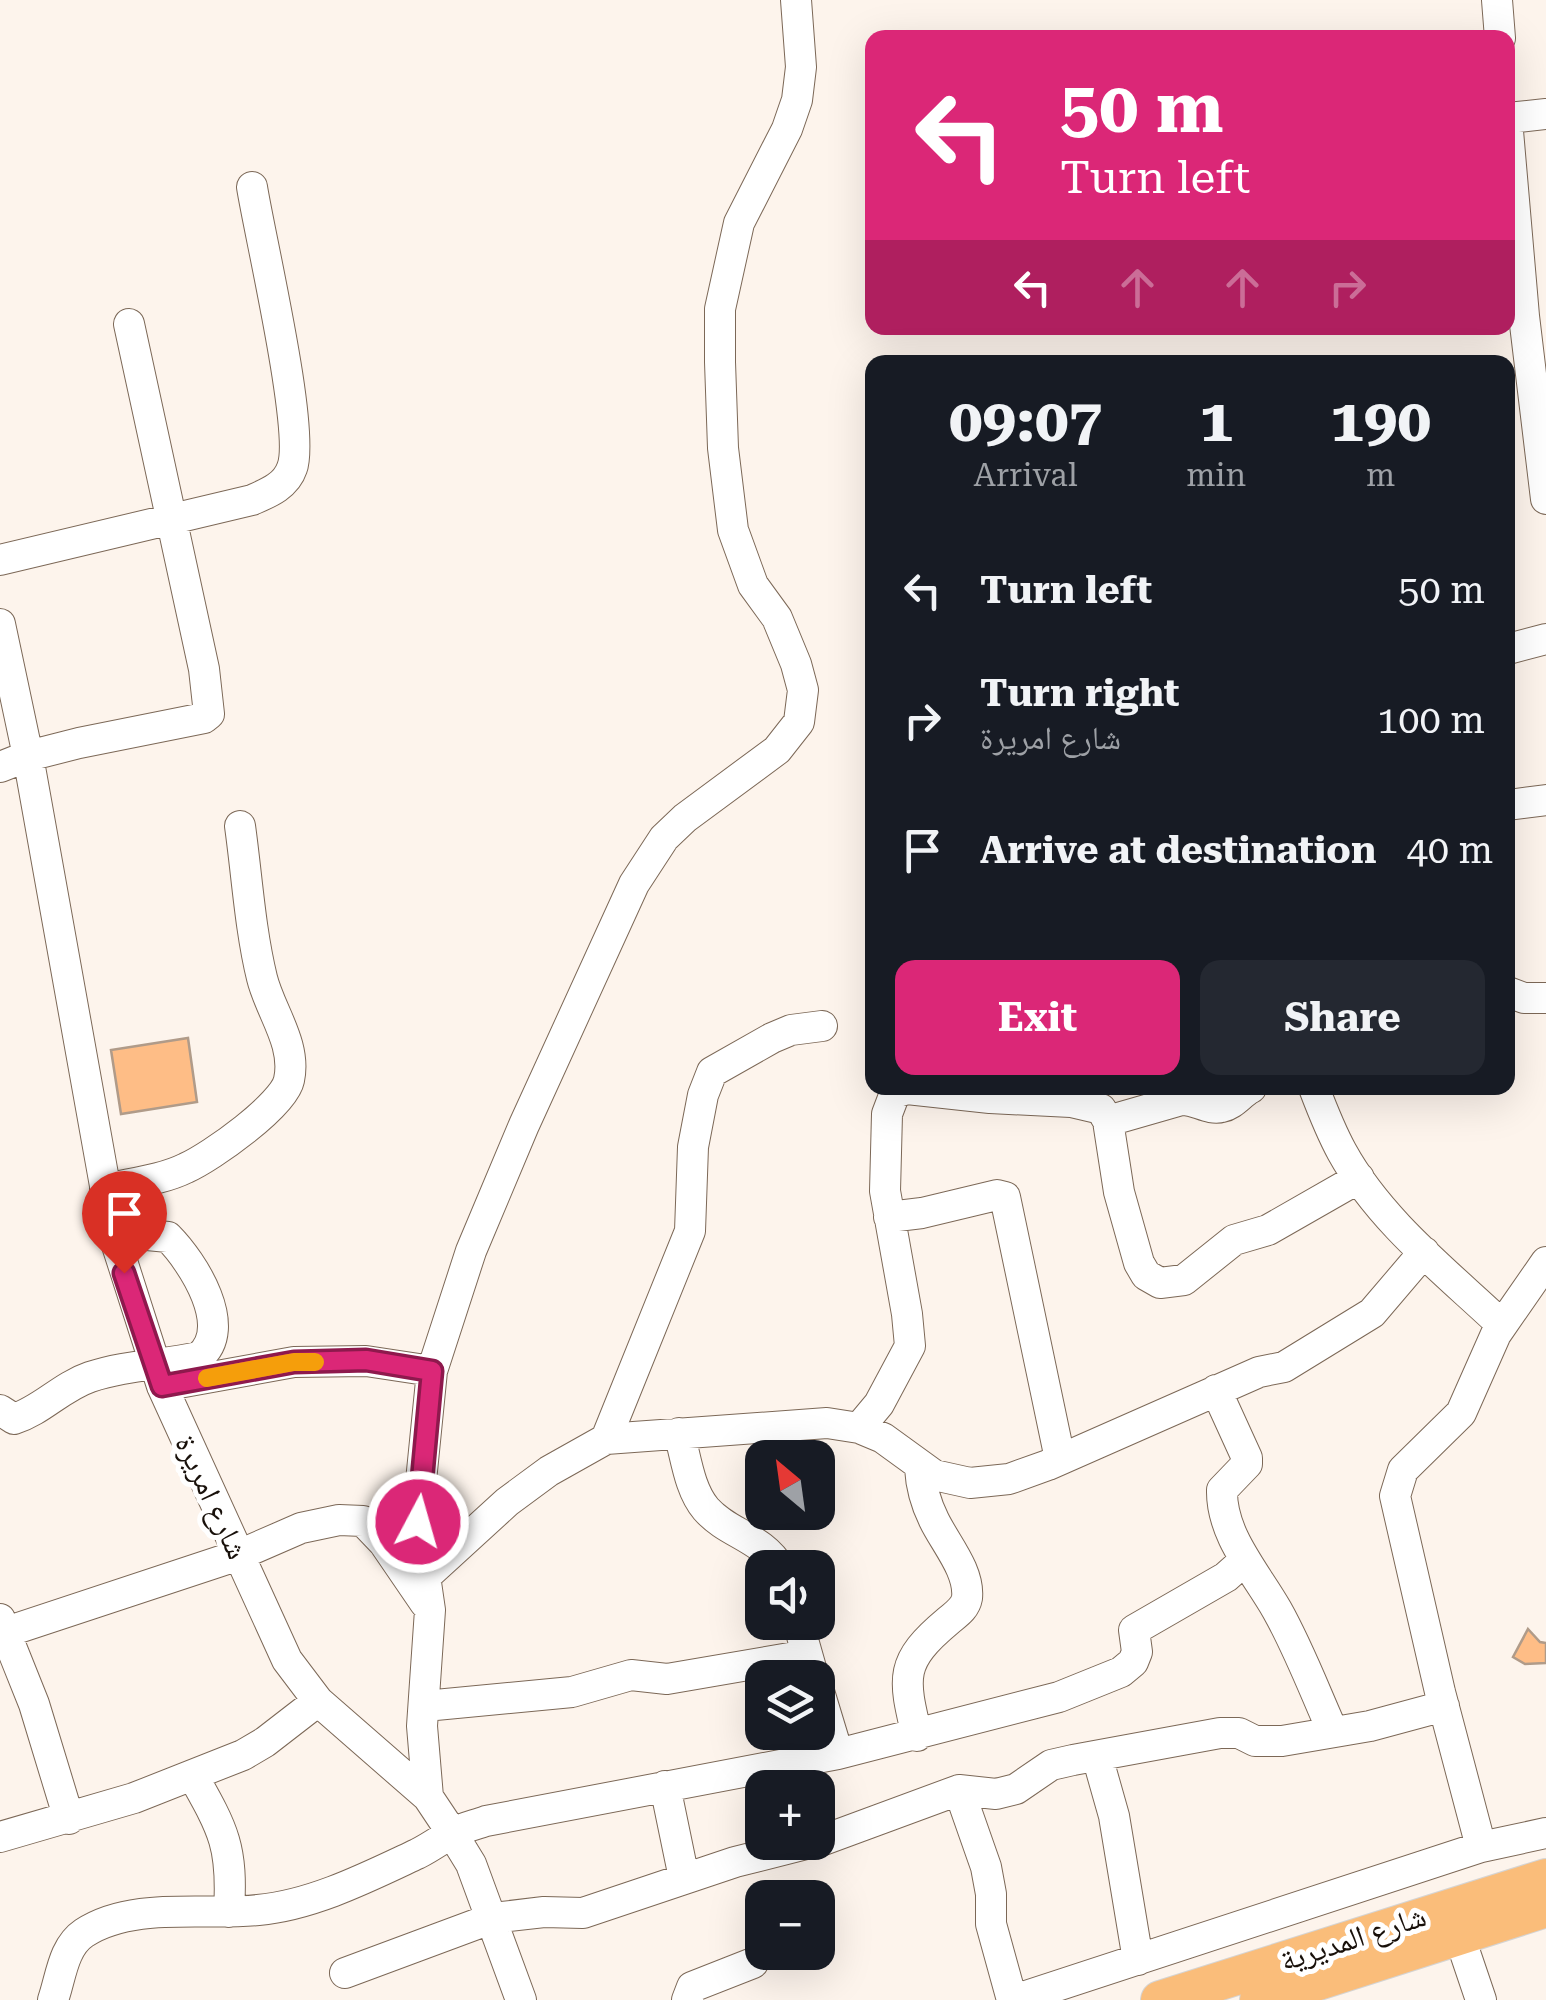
<!DOCTYPE html>
<html lang="en">
<head>
<meta charset="utf-8">
<style>
  :root { --surface:#171b24; --page:#242831; --text:#f1f3f6; --muted:#9ea1a6; --accent:#db2777 }
  body { margin:0; font-family:"Roboto Serif","Noto Naskh Arabic",serif; background:var(--page); color:var(--text); height:100vh; display:flex; flex-direction:column; font-size:38px; white-space:nowrap }
  * { box-sizing:border-box; margin:0 }
  p { font-size:32px; color:var(--muted) }
  .icon { flex:none; width:55px; height:55px; fill:none; stroke:currentColor; stroke-width:2; stroke-linecap:round; stroke-linejoin:round }
  .map { position:relative; flex:1; overflow:hidden }
  .side { position:absolute; left:865px; top:355px; width:650px; height:740px; display:flex; flex-direction:column; background:var(--surface); border-radius:20px; box-shadow:0 10px 40px #0002 }
  .side>* { flex:none }
  .guide { position:absolute; left:865px; top:30px; width:650px; height:305px; border-radius:20px; box-shadow:0 10px 40px #0002; background:#db2777; color:#fff; overflow:hidden }
  .needle { width:65px; rotate:331deg }
  .buttons { position:absolute; left:745px; top:1440px; display:grid; gap:20px }
  .buttons a { display:grid; place-items:center; width:90px; height:90px; border-radius:20px; background:var(--surface); box-shadow:0 10px 40px #0002; font-size:50px }
  .pin { position:absolute; display:grid; place-items:center; width:85px; height:85px; color:#fff; margin:-102px -42px; border-radius:50% 50% 50% 0; rotate:-45deg; box-shadow:0 0 10px #0007 }
  .pin .icon { rotate:45deg }
  .me { position:absolute; width:110px; margin:-55px; rotate:6deg; stroke-linejoin:round; filter:drop-shadow(0 0 8px #0008) }
  .turn { display:flex; align-items:center; gap:35px; height:210px; padding:0 30px; font-size:45px }
  .turn .icon { width:130px; height:130px; stroke-width:2.5 }
  .turn b { display:block; font-size:70px; line-height:85px }
  .lanes { display:flex; align-items:center; height:95px; padding:0 30px; background:#0003; justify-content:center; gap:50px; direction:ltr }
  .lanes .off { opacity:.35 }
  .eta { display:flex; justify-content:space-evenly; align-items:center; height:170px; text-align:center }
  .eta b { font-size:60px; font-weight:700; line-height:70px }
  .action { display:flex; gap:20px; margin-top:auto; padding:20px 30px }
  .action a { flex:1; height:115px; border-radius:20px; background:var(--accent); color:#fff; font-size:40px; font-weight:700; line-height:115px; text-align:center }
  .action a+a { background:var(--page); color:var(--text) }
  ul { padding:0; list-style:none }
  li { display:flex; align-items:center; gap:30px; height:130px; padding:0 30px }
  li div { flex:1 }
  li b { display:block; font-size:38px }
  li em { font-style:normal }
  .map>svg:first-child { display:block }
  .building { fill:#febd86; stroke:#b09b89; stroke-width:2.5 }
  .lines { fill:none; stroke-linecap:round; stroke-linejoin:round }
  .minor-casing { stroke:#7c6857; stroke-width:32 }
  .major-casing { stroke:#d5d4d3; stroke-width:40 }
  .minor { stroke:#fff; stroke-width:30 }
  .major { stroke:#fabd7a; stroke-width:38 }
  .route-casing { stroke:#8e194d; stroke-width:25 }
  .route { stroke:#db2777; stroke-width:18 }
  .slow { stroke:#f59e0b; stroke-width:18 }
  .labels { text-anchor:middle; dominant-baseline:central; stroke-width:10; stroke-linejoin:round; paint-order:stroke }
  .street-label { font-size:30px; fill:#18100a; stroke:#fff }
</style>
</head>
<body>
<div class="map">
<svg width="1546" height="2000" viewBox="0 0 1546 2000">
  <rect width="100%" height="100%" fill="#fdf4ec"/>
  <path class="building" d="M188,1038L197,1102L121,1114L111,1050Z
    M1528,1629L1540,1642L1546,1643V1663L1525,1664L1513,1657Z"/>
  <g class="lines">
    <g class="minor-casing">
      <path id="minor" d="M1497,0L1500,38
        M1508,118L1546,114
        M1508,131L1524,316L1546,499
        M0,560L252,500C268,493 286,486 292,468C306,432 260,237 252,187
        M0,624L28,756L114,1236L162,1386L287,1660L318,1701L428,1797L452,1833L471,1864L521,2000
        M1508,649L1546,639
        M0,767L28,756L79,743L204,718L209,714L204,669L129,324
        M1508,805L1546,800
        M1508,992L1524,998H1546
        M1314,1088C1322,1109 1331,1132 1342,1152C1380,1221 1446,1272 1502,1325
        M1108,1121L1181,1100C1195,1099 1209,1111 1222,1107C1233,1105 1241,1093 1251,1088
        M105,1189C131,1183 162,1180 186,1168C211,1157 284,1105 289,1080C297,1044 270,1011 262,978C250,929 247,876 240,826
        M889,1217L922,1213L997,1195L1005,1197L1060,1459
        M162,1386L294,1362L366,1361L432,1371
        M1216,1390L1247,1458V1464L1222,1490C1221,1535 1256,1573 1277,1610C1299,1649 1315,1692 1333,1732
        M0,1410L14,1419C42,1410 61,1387 90,1377C125,1365 163,1365 199,1357C235,1328 193,1262 168,1237L137,1234L114,1236
        M859,1428L879,1404L910,1346L907,1314L885,1191L887,1114L895,1093L907,1089L990,1098L1071,1102L1101,1109L1108,1121L1119,1192L1139,1263L1146,1275L1160,1283L1184,1280L1234,1240L1268,1230L1359,1178
        M679,1433C686,1457 689,1489 706,1509C728,1534 762,1537 780,1568
        M606,1439L690,1231L693,1147L703,1095L712,1072L772,1038L791,1030L822,1026
        M425,1577L507,1502L549,1471L606,1439L827,1423L859,1428L883,1438L934,1475L970,1483L1009,1479L1048,1465L1259,1372L1284,1367L1372,1313L1424,1252
        M0,1619L34,1704L69,1819
        M798,1622L813,1675
        M0,1634L239,1555L301,1528L339,1520L363,1521L384,1543L425,1603
        M818,1688L838,1754
        M425,1706L572,1692L631,1675L667,1679L807,1655
        M917,1736C903,1677 899,1662 948,1621C956,1614 965,1609 967,1598C970,1571 945,1543 934,1520C926,1504 921,1486 920,1468
        M1097,1756L1114,1816L1138,1960
        M193,1776C224,1831 233,1847 229,1912
        M665,1786L684,1878
        M959,1790L986,1867L991,1894V1924L1012,2000
        M428,1797L422,1726L430,1610L417,1521L432,1371L471,1251L524,1125L634,884L664,838L685,818L777,750L799,722L803,690L796,664L777,618L753,585L733,530L723,448L720,362V309L739,223L787,129L797,100L801,67L796,0
        M0,1837L134,1798L243,1755L265,1742L318,1701
        M818,1842L959,1790L996,1794L1016,1789L1051,1765L1073,1760L1220,1733H1239L1255,1741H1282L1370,1726L1444,1706
        M1481,1847L1440,1692L1395,1496L1403,1470L1461,1413L1496,1334L1546,1262
        M1459,1935L1481,2000
        M345,1973L493,1918L544,1912L583,1913L735,1862L814,1842
        M53,2000C61,1977 63,1947 84,1933C133,1901 204,1916 258,1910C313,1905 368,1877 417,1854C429,1848 439,1841 450,1834C461,1828 475,1825 486,1821L838,1754L1059,1697L1121,1672L1133,1662L1137,1652L1134,1630L1226,1577L1245,1560
        M687,2000L692,1987L753,1963
        M1014,2000L1481,1847L1546,1833"/>
    </g>
    <g class="major-casing">
      <path id="major" d="M1160,2000L1546,1878
        M1259,2000L1546,1908"/>
    </g>
    <use href="#minor" class="minor"/>
    <use href="#major" class="major"/>
  </g>
  <g class="lines">
    <g class="route-casing">
      <path id="route" d="M124,1273L162,1386L294,1362L366,1360L432,1371L418,1522"/>
    </g>
    <use href="#route" class="route"/>
    <path class="slow" d="M207,1378L294,1362H315"/>
  </g>
  <g class="labels">
    <g class="street-label">
      <text transform="translate(212 1497) rotate(65)">شارع امريرة</text>
      <text transform="translate(1353 1938) rotate(-18)">شارع المديرية</text>
    </g>
  </g>
</svg>
<div class="buttons">
<a><svg class="needle" viewBox="-14 -14 28 28"><path d="M0-13l5 13h-10z" fill="#e53935"/><path d="M0 13l5-13h-10z" fill="#9ea1a6"/></svg></a>
<a><svg class="icon" aria-label="sound" viewBox="0 0 24 24"><path d="M4 9h4l5-4v14l-5-4H4zM17 9q2 3 0 6"/></svg></a>
<a><svg class="icon" aria-label="layers" viewBox="0 0 24 24"><path d="M12 4l9 5-9 5-9-5zM3 14l9 5 9-5"/></svg></a>
<a>+</a>
<a>−</a>
</div>
<div class="pin" style="left:124px;top:1273px;background:#d93025"><svg class="icon" aria-label="arrive" viewBox="0 0 24 24"><path d="M6 21V4h12l-3 4 3 4H6"/></svg></div>
<svg class="me" style="left:418px;top:1522px" viewBox="-20 -20 40 40"><circle r="17" fill="#db2777" stroke="#fff" stroke-width="3"/><path d="M0-11L8 9 0 5-8 9z" fill="#fff"/></svg>
<div class="guide">
<div class="turn"><svg class="icon" aria-label="left" viewBox="0 0 24 24"><path d="M17 20v-9H6M10 6l-5 5 5 5"/></svg><div><b>50 m</b>Turn left</div></div>
<div class="lanes"><svg class="icon" aria-label="left" viewBox="0 0 24 24"><path d="M17 20v-9H6M10 6l-5 5 5 5"/></svg><svg class="icon off" aria-label="ahead" viewBox="0 0 24 24"><path d="M12 20V5M6 11l6-6 6 6"/></svg><svg class="icon off" aria-label="ahead" viewBox="0 0 24 24"><path d="M12 20V5M6 11l6-6 6 6"/></svg><svg class="icon off" aria-label="right" viewBox="0 0 24 24"><path d="M7 20v-9h11M14 6l5 5-5 5"/></svg></div>
</div>
<section class="side">
<div class="eta">
<div><b>09:07</b><p>Arrival</p></div>
<div><b>1</b><p>min</p></div>
<div><b>190</b><p>m</p></div>
</div>
<ul>
<li><svg class="icon" aria-label="left" viewBox="0 0 24 24"><path d="M17 20v-9H6M10 6l-5 5 5 5"/></svg><div><b>Turn left</b></div><em>50 m</em></li>
<li><svg class="icon" aria-label="right" viewBox="0 0 24 24"><path d="M7 20v-9h11M14 6l5 5-5 5"/></svg><div><b>Turn right</b><p>شارع امريرة</p></div><em>100 m</em></li>
<li><svg class="icon" aria-label="arrive" viewBox="0 0 24 24"><path d="M6 21V4h12l-3 4 3 4H6"/></svg><div><b>Arrive at destination</b></div><em>40 m</em></li>
</ul>
<div class="action"><a>Exit</a><a>Share</a></div>
</section>
</div>
</body>
</html>
